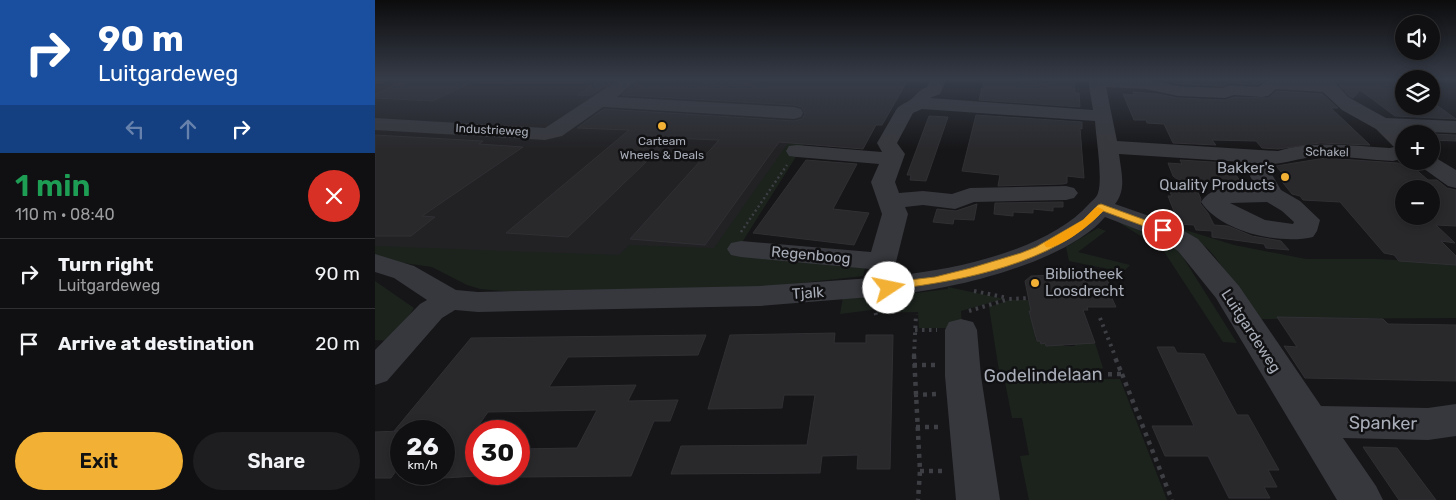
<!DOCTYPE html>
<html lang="en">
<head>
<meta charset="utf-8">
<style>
  :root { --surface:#101012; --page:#1e1e20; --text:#f1f3f6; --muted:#9c9d9f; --line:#303032; --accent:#f2b134 }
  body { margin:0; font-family:Rubik,sans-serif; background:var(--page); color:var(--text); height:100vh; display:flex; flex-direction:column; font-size:19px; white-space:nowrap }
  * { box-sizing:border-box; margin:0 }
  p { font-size:16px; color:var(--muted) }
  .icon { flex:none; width:28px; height:28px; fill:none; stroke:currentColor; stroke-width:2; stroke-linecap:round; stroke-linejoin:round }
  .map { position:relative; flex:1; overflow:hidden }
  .drawer { display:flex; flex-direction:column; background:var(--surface); width:375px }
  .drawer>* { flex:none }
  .guide { background:#1a4fa0; color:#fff; overflow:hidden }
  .controls { position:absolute; left:1020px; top:15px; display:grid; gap:10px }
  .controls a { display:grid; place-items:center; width:45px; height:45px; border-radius:50%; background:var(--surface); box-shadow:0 2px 8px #0003,0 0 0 1px var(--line); font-size:25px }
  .speed { position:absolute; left:15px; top:420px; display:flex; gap:10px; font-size:25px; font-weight:700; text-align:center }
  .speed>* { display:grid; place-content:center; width:65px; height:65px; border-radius:50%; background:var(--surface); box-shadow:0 2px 8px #0003,0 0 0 1px var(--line); line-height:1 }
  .speed small { font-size:12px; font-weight:400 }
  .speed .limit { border:8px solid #d22; background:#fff; color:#111 }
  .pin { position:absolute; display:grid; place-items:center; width:42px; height:42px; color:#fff; margin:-21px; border:2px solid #fff; border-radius:50%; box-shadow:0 1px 5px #0007 }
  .me { position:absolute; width:55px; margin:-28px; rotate:79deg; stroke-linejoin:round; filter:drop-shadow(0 0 4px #0008) }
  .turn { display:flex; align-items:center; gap:18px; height:105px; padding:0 15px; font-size:22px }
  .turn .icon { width:65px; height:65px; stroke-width:2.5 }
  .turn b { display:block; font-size:35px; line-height:42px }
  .lanes { display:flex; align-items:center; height:48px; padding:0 15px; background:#0003; justify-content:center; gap:25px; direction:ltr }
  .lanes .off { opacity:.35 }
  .round { display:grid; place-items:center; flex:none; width:52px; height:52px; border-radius:26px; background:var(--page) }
  .headline { display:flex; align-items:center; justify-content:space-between; height:85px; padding:0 15px }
  h1 { font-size:30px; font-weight:600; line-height:38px; color:#1e9e55 }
  .primary-button { display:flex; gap:10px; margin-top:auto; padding:10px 15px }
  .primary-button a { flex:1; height:58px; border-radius:30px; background:var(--accent); color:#111; font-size:20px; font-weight:600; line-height:58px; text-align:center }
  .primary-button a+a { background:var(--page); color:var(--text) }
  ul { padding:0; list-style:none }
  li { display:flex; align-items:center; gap:15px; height:70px; padding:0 15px; border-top:1px solid var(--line) }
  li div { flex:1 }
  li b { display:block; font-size:19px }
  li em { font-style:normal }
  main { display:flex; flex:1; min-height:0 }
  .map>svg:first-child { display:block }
  .built { fill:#222225 }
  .green { fill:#1c231d }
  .building { fill:#29292c; stroke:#303034; fill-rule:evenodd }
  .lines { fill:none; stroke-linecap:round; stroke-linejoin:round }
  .path-far2 { stroke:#3d3f44; stroke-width:2.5; stroke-dasharray:2 3; stroke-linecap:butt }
  .path-far1 { stroke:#3d3f44; stroke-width:4; stroke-dasharray:2.5 4.5; stroke-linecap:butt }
  .path { stroke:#3d3f44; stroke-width:4.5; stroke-dasharray:4 5; stroke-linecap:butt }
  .minor { fill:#37383d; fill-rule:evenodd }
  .route { fill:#f2b134; stroke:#9d7322 }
  .slow { fill:#f59e0b }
  .poi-dot { fill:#f2b134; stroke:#111113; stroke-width:2 }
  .labels { text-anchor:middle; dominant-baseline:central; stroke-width:5; stroke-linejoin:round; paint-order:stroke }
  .far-street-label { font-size:12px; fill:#a8adb8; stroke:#111113 }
  .far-poi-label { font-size:12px; fill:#a8adb8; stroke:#111113 }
  .poi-label { font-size:15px; fill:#a8adb8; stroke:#111113; text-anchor:end }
  .street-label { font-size:15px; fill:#a8adb8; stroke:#111113 }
  .near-street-label { font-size:18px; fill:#a8adb8; stroke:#111113 }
</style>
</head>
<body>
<main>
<section class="drawer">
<div class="guide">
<div class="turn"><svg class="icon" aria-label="right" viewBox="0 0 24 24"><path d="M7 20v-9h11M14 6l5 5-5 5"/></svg><div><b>90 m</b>Luitgardeweg</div></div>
<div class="lanes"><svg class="icon off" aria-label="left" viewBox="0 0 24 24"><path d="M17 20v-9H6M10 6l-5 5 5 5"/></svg><svg class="icon off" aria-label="ahead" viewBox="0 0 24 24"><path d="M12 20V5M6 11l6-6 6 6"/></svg><svg class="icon" aria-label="right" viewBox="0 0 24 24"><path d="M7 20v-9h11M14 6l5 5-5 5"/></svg></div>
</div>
<div class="headline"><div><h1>1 min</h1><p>110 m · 08:40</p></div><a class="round" style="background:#d93025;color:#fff"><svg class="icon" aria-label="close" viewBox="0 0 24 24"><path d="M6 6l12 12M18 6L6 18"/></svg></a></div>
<ul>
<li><svg class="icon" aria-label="right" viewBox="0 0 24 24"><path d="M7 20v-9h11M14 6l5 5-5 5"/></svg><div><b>Turn right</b><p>Luitgardeweg</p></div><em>90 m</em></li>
<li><svg class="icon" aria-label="arrive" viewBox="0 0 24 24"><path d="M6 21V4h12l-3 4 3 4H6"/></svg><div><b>Arrive at destination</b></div><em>20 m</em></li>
</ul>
<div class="primary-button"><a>Exit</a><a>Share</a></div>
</section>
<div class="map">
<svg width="1081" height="500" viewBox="0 0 1081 500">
  <rect width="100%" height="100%" fill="#161618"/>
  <path class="built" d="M0,80H458L338,253L126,259L0,248Z"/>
  <path class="green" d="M430,119L444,120L361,252L491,264L488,276L399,286L139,292L105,289L92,285L57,267L0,259V246L244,255L254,245L339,248Z
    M741,214L804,251L862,343L848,342L788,250L740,220Z
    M723,228L731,231L703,252L755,265L748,272L694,261L691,247Z
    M807,229L859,245L931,259H1001L1081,263V318L881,319L841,258L832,248Z
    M0,281L39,308L17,341L0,340Z
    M573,287L629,299L586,311L587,328H544L543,312L504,313L499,298L573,289Z
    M488,295L489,299L494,298L497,310L465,314L468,297Z
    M634,300H654L657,311H654L655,317H658L657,322L663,336H660L661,341H665L666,344L670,343L671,346L688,343L689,346H700L699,343H720L728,368L723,370L624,371L614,307Z
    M745,379L792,500H654L645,456L654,455L647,418H637L630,382L610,383V380Z"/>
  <path class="building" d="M33,80H101L58,101L0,98V94Z
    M226,80H240L216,95H202Z
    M264,80L375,83V80H533L507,125H501L488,149L404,142L330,245L255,239L344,140L296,138L193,237L131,233L254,130L202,128L229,109L419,121L427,119L430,114L427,107L419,105L247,95Z
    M609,80H640L674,84V80H699L700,93H704L705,107L604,100Z
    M789,80H890L882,85L856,83L847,86L803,84Z
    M960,80H997L1029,83V106H1056V101L1081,119L1020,116L985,90L978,98L974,96Z
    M902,91L947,94L963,108H956L995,145L945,143L903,149L887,148L881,141L837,140L841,145L798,143L789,124L772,123L771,120H759L748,94L759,95L758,92L783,94L803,98L850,100L859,97L893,98Z
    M601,115L707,122V129L705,128L709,178L692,176V183L688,184L623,186L625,175L587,171Z
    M554,116L573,117L551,181L535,180L536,175H532Z
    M1056,134L1081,135V141L1056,140Z
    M0,135L108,141L104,144L148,147L47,216L60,217L36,236H0Z
    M950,158L1023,163L1029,166H1037L1053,180H1062L1072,188L1081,190V226L1061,225L1080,243L1066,241L1081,256V265L1024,261L1019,255L1009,253L965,202L928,200L925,196L917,194L904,178L912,179L901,166ZM1029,189H1056V216H1029Z
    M431,160L482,164L458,209L494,213L479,245L378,233Z
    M805,160L853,163L867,184L803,180L798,176L793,163L807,164Z
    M792,187L822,190L826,199L825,203L833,213L839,225L853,226L877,236L906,241L914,250L891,248L889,244L837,237V231L821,230L819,225L804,224L793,196H797Z
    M688,202V207H678V211L658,209V213L638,212V216L619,214L620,203Z
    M602,204L599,220L579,219L578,224L558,222L562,209L581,211Z
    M720,273L731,277L738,294H735L741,307H712L713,310H708L720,343L671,346L670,343L666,344L665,341H662L654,311H656L650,281L656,276Z
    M902,317L1008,319L1013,324L1081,325V381L930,378L909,346L922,347Z
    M460,333L459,343H491V335H518L515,469H482L483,455L447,456L445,473L296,474L306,446L432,445L440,395H409L407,408L333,409L355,335Z
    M331,335L323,355L193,357L174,387L261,385L253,401L303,400L295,421H279L256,476L144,477V449L202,448L222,410L113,412L101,429V476L54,479L57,474H69V431H19L96,338Z
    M782,347H799L802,353L829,354L862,415H873L904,470H893L902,487H889L895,498H854L833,456H790L777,426H819Z
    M26,431V464L16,478H0V432Z
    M988,447L1022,448L1061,500H1024Z"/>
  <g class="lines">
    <path class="path-far2" d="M366,232L412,165"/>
    <path class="path-far1" d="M599,291L633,298
      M499,306L501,315
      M594,311L634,299L654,298
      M725,318L740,356
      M540,330H562
      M539,356L541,314"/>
    <path class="path" d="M539,355L545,471L543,500
      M538,365H561
      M747,374L797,500
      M616,376L747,374L739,355
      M539,395L563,394
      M541,427H565
      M545,471H570"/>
    <path class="minor" d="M243,80H262L242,97L419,107L426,109L428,113L426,117L419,119L228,107L187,136L170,140L0,130V118L170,128Z
      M555,80H571L565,94L555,98L718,110L713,80H776L803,86L847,88L856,85L883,87L893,80H958L973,97L1011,118L1081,121V133L1026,131L1029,134V158L1018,161C993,160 966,155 940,157C923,158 908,165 891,164L906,190L925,201L945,220L942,231L938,237C905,245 846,232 826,202C838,184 862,188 881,188L868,162L744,154C746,171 752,190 740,204L797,224L823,239L864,286L946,406L1053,408L1081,404V436L1053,440L968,438L1001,486L1008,500H962L841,298L803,251L779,236L730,217C694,260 588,287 533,293C524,294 517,298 508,296L385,306L103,312L80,310L67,318L12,381L0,385V350L45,304L52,300L19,278L0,272V254L39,266L81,290L103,292L385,286L497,278L495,269L366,257L356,255L352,249L356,243L366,241L496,252L507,214L496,182L504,164L422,157L414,156L411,151L414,146L422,145L507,152L502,143L521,110C525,104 530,104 535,100C542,95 542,91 552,87ZM731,87L771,89L803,96L850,98L859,95L887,97L893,96L901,89L948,92L967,110L1001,129L1019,147L1015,148C977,146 940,140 903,151L742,141ZM547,109L720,121C721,138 728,178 723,193C722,197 717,201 714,204C674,249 583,269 525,275L521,262L533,214L530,207L548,205L580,209L599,202L691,200L699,198L703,193L699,188L691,186L595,188L577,194L548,191L524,193L520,182L530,154L522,143L538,113ZM892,202L907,211L919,222L918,224L890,220L855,203Z
      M1056,155L1081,170V188L1073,186L1045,166L1042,161H1056Z
      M586,319L598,322L602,330L606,376L625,500H581L570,376V330L574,322Z"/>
  </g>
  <linearGradient id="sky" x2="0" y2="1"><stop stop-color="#0c0c0d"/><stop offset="0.53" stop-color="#363c48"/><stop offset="1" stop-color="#363c48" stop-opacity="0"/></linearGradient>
  <rect width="1081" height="150" fill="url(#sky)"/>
  <path class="route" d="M726,204L792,228L794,230L792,232H785L728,211C680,263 587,281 519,289L514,292L508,288L509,283L560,277L596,268L646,253L661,247L708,220L723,205Z"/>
  <path class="slow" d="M723,207L729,210C720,221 685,250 671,247L669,244L671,242L708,220L720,208Z"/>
  <g class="poi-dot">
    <circle cx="287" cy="126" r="5"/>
    <circle cx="910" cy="177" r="5"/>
    <circle cx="660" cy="283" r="5"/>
  </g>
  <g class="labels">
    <g class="far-street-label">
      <text transform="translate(117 130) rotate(3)">Industrieweg</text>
      <text transform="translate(952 152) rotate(1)">Schakel</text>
    </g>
    <g class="far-poi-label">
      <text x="287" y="141">Carteam<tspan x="287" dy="14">Wheels &amp; Deals</tspan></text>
    </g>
    <g class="poi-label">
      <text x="900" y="168">Bakker's<tspan x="900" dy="17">Quality Products</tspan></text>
      <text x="670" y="274" text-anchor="start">Bibliotheek<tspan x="670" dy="17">Loosdrecht</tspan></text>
    </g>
    <g class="street-label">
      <text transform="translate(436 255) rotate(5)">Regenboog</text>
      <text transform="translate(433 293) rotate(-4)">Tjalk</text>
      <text transform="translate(876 331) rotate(57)">Luitgardeweg</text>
    </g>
    <g class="near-street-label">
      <text transform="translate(668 375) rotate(-1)">Godelindelaan</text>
      <text transform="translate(1008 423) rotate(1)">Spanker</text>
    </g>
  </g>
</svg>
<div class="controls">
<a><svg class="icon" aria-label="sound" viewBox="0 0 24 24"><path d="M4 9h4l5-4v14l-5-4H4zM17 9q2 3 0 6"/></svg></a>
<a><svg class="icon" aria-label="layers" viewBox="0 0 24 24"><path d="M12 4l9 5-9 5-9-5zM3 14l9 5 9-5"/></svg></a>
<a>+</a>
<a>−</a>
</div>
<div class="speed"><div>26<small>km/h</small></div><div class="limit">30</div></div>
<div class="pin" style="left:788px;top:230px;background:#d93025"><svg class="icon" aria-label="arrive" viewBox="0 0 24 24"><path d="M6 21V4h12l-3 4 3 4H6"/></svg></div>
<svg class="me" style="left:514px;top:288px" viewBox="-20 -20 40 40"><circle r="19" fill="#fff"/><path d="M0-13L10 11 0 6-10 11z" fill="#f2b134"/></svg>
</div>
</main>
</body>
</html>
